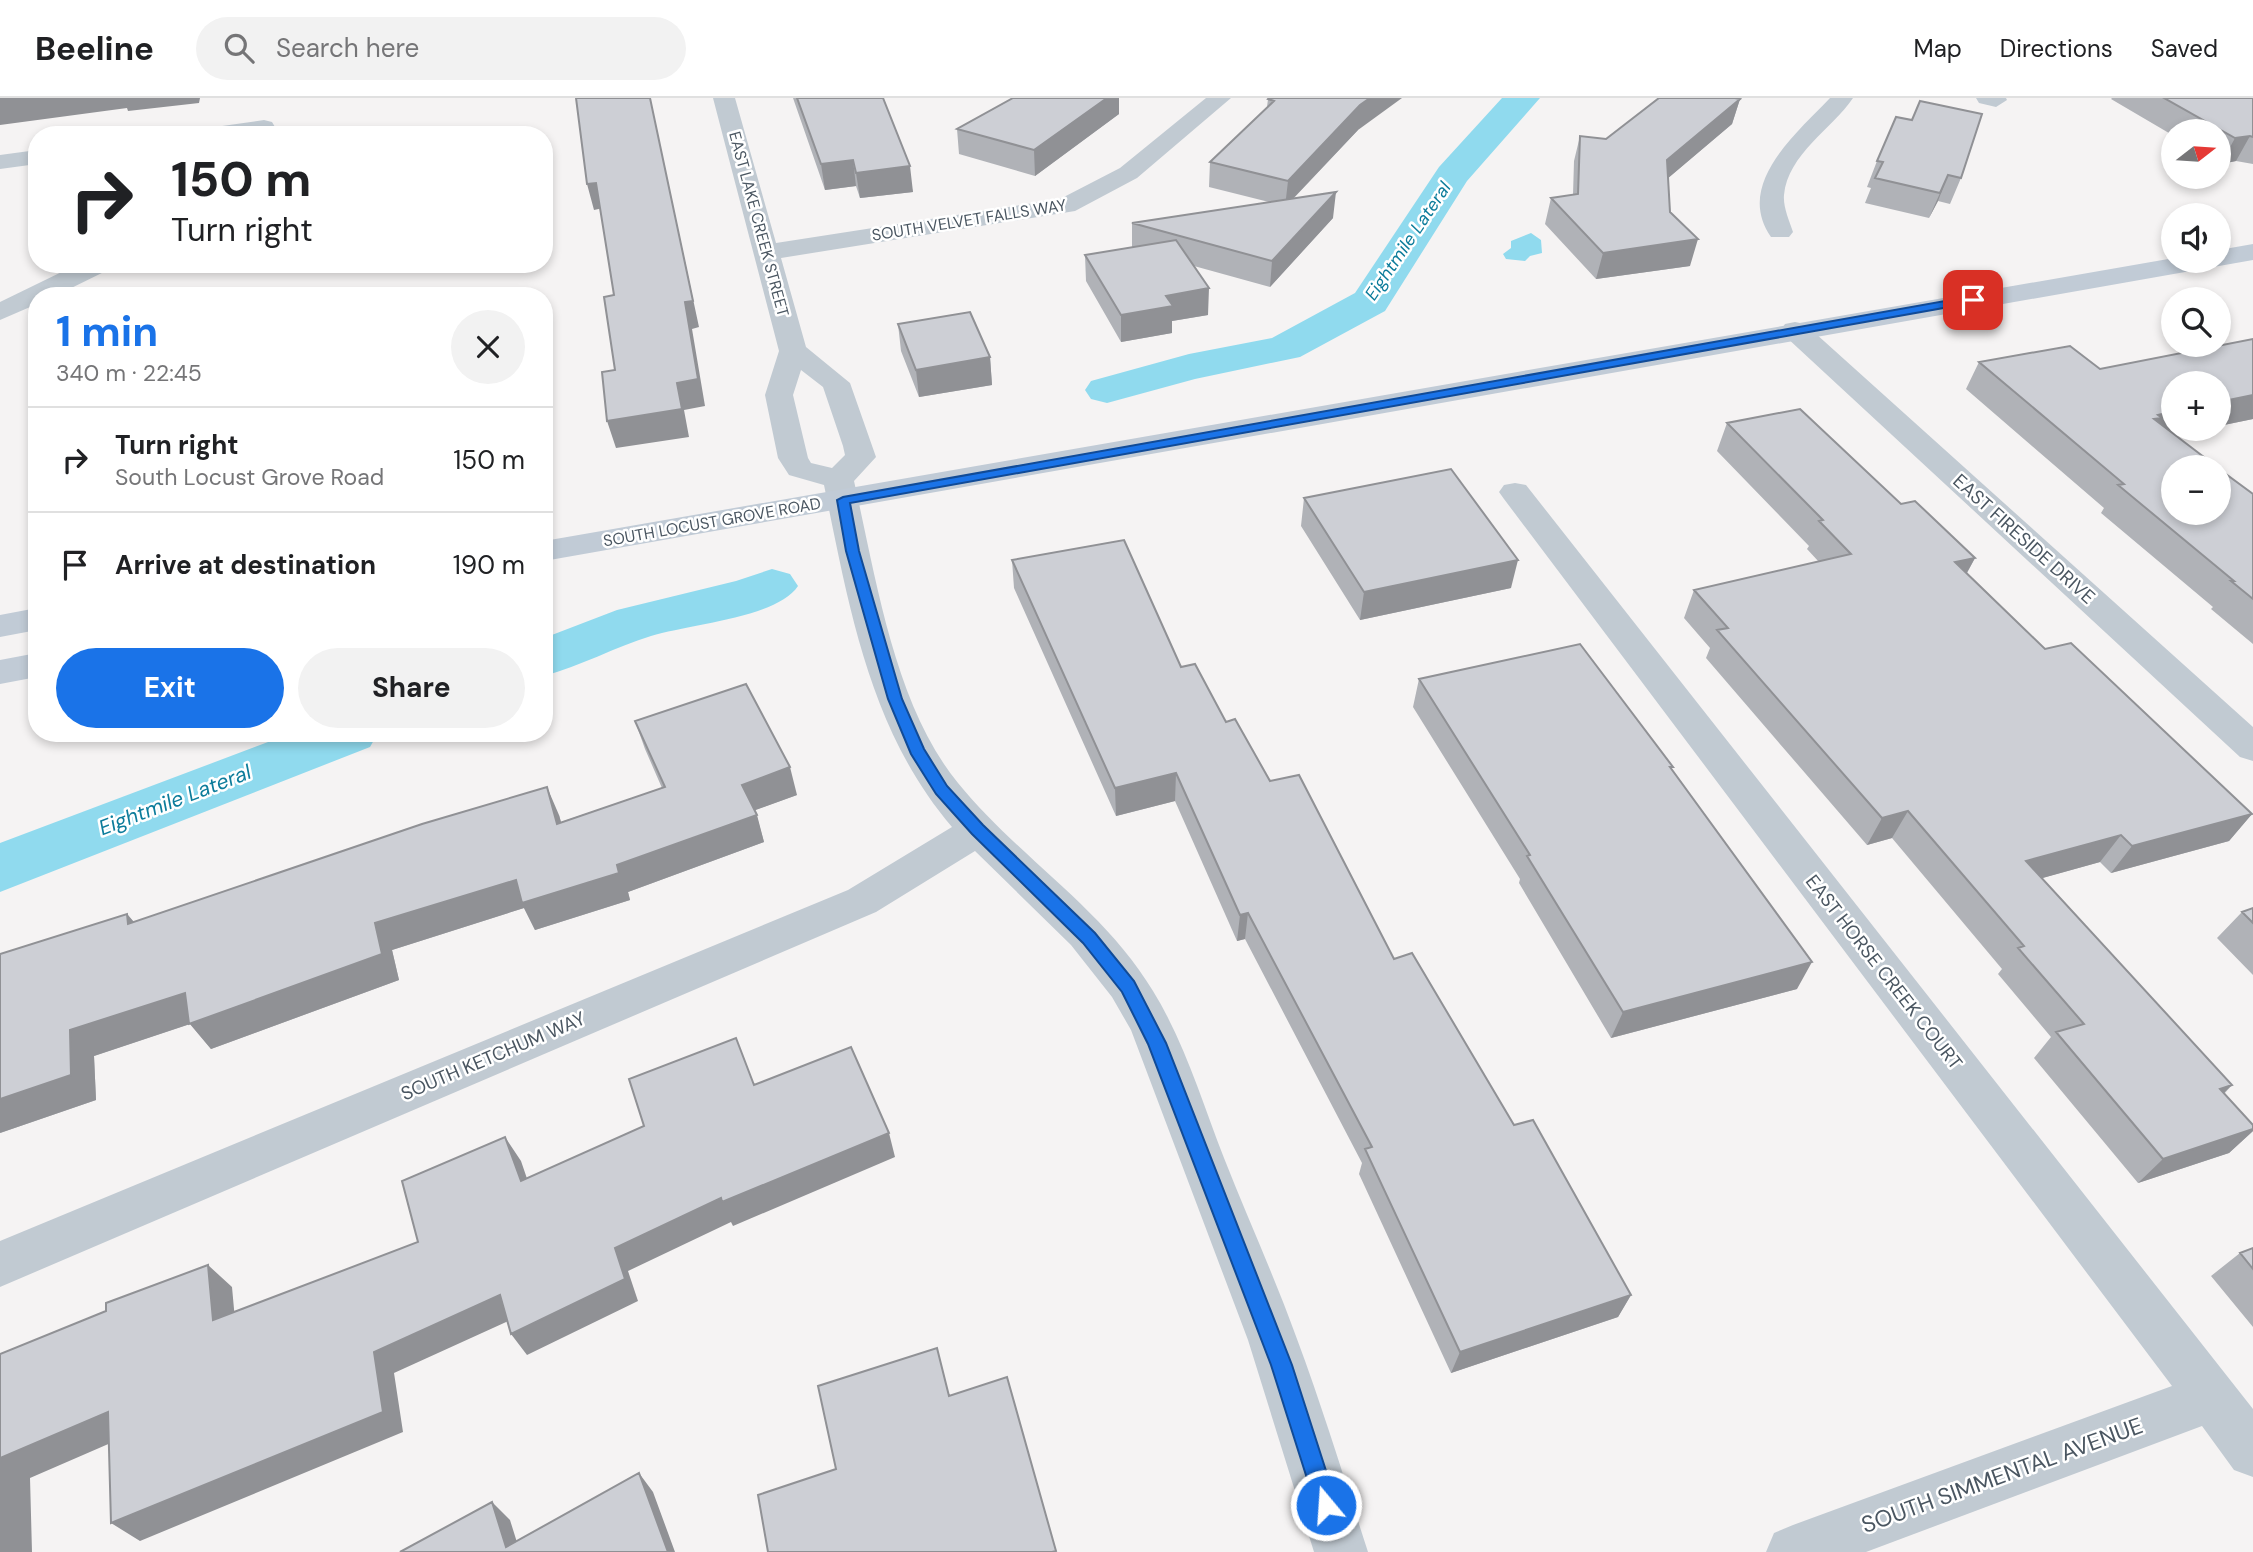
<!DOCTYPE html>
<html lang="en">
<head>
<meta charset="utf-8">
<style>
  :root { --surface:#fff; --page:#f2f2f2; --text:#202124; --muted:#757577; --line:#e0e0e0; --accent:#1a73e8 }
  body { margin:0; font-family:"DM Sans",sans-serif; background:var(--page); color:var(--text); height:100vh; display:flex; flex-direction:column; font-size:26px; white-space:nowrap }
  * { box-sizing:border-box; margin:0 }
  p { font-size:23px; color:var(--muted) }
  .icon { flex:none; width:38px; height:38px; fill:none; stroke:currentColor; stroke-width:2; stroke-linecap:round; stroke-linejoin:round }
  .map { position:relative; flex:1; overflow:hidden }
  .drawer { position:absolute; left:28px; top:189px; width:525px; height:455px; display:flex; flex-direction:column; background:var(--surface); border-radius:28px; box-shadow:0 4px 10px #0003 }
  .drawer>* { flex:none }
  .guide { position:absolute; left:28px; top:28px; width:525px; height:147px; border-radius:28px; box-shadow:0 4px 10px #0003; background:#fff; color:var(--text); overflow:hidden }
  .needle { width:46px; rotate:73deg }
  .fabs { position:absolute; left:2161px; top:21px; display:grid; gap:14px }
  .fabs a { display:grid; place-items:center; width:70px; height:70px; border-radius:50%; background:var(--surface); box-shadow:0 4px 10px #0003; font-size:35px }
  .pin { position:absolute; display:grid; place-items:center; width:60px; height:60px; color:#fff; margin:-30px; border-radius:14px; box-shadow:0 4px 10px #0006 }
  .me { position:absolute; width:77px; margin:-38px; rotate:342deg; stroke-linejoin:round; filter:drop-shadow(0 0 5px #0008) }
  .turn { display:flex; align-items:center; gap:24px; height:147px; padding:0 28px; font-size:32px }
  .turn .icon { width:91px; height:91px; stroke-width:2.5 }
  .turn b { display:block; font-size:49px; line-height:60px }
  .round { display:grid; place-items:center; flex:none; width:74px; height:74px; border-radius:37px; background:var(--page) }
  .headline { display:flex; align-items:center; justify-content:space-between; height:119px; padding:0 28px }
  h1 { font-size:42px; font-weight:700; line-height:52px; color:var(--accent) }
  .action { display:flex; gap:14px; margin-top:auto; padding:14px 28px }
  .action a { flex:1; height:80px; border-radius:42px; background:var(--accent); color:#fff; font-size:28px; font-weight:700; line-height:80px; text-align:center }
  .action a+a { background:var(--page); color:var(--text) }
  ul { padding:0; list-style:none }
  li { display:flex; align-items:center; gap:21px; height:105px; padding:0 28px; border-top:2px solid var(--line) }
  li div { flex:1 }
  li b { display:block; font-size:26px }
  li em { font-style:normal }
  header { display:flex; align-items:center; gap:42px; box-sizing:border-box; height:98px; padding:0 35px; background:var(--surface); border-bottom:2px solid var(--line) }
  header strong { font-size:33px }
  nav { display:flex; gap:38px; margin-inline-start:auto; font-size:24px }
  .search { width:490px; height:63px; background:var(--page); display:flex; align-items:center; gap:18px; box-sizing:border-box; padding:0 24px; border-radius:38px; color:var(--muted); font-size:26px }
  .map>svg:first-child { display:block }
  .water { fill:#90daee }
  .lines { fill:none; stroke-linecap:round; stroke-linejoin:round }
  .canal { fill:#90daee; fill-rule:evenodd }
  .street { fill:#c1cad2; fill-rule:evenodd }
  .secondary { fill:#c1cbd6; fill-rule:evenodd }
  .wall { fill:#b0b2b7 }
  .shaded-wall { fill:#909195 }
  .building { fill:#cdcfd5; stroke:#909195; stroke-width:2 }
  .route { fill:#1a73e8; stroke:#114b97; stroke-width:2 }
  .labels { text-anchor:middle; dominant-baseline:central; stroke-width:5; stroke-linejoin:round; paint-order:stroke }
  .far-street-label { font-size:16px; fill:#4a5661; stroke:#fff }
  .far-water-label { font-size:18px; font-style:italic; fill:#0c7c9b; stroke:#fff }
  .street-label { font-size:19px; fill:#4a5661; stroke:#fff }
  .water-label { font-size:21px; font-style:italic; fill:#0c7c9b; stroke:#fff }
  .near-street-label { font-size:23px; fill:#4a5661; stroke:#fff }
</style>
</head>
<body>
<header>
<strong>Beeline</strong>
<div class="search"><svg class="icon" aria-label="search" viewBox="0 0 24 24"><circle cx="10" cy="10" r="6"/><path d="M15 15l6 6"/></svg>Search here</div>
<nav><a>Map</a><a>Directions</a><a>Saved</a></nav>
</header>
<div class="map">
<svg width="2253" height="1454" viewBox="0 0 2253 1454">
  <rect width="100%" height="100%" fill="#f5f3f3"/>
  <path class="water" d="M1531,135L1541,142L1542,155L1530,158L1525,163L1506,161L1503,156L1511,150V143Z"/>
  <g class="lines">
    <path class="canal" d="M1502,0H1540L1467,83L1385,213L1300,259L1195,281L1107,305L1091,301L1085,292L1091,283L1189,256L1272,240L1355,195L1439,69Z
      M772,471L790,476L798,488C777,520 689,526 651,538C615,549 581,568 544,578V540L617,512L736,483Z
      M292,635H378L370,649L0,794V745Z"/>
    <path class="street" d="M713,0H735L776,145L1060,101L1120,70L1206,0H1231L1137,80L1075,113L781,160L806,249L850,285L876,359L854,383C876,479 894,607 958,685C1018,759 1103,810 1153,893C1185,945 1202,1004 1224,1060C1248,1121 1275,1180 1297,1241C1323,1311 1345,1383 1368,1454H1314L1248,1242L1131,932L1112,899L1071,847L975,753L876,814L0,1189V1143L848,792L952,729C869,632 849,508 824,387L789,377L778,360L765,297L779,253ZM801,272L823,289L843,348L845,357L832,370L811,365L808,360L793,297Z
      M1830,0H1853C1832,31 1788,56 1784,97C1783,109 1789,122 1793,134L1789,139H1771C1734,86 1797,35 1830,0Z
      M1976,0H2006L2007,2L1996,9L1979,5Z
      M264,22L272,24L275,29L272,34L197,37L208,30Z
      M37,52V66L0,71V57Z
      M78,166H112L108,172L55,198H37V206L0,222V204Z
      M1795,224L1805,226L2253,629V663L2240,659L1785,238L1781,232L1785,226Z
      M1515,385L1526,387L2253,1311V1379L2234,1372L2202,1328L1866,1454H1766L1774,1435L1793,1427L2172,1288L1504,401L1499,394L1504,387Z"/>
    <path class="secondary" d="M2253,146V162L544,463V443L2174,160L2219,163V152Z
      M37,510V532L0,539V517Z
      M37,555V579L0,586V562Z"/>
  </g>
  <path class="wall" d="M793,0H883L913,94L860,100L856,88L825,92Z
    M1013,0H1119V16L1035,78L959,56L957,31Z
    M2112,0H2253V66L2236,63L2221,66L2219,64V33H2174V38L2111,1Z
    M1268,1L1358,32L1293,101L1333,120L1270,189L1194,168L1208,217L1172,223V235L1121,244L1086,183L1085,157L1132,150V125L1269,104L1209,89L1210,64L1267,9Z
    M1740,1L1732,26L1668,80L1670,114L1690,168L1596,181L1545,126L1551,100L1573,97L1574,63L1580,38L1606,41Z
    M1877,63L1961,80L1950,106L1938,103L1929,120L1865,105L1871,90L1867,89Z
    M898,226L990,259L992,287L919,299L901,253Z
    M2253,241V321L2175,337L2253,396V546L2211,511L2213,509L2101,415L2104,410L1966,291L1979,264L2100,271Z
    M1727,325L1901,406L1975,460L1967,475L2045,551L2252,716L2229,743L2111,775L2100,764L2042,780L2232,987L2224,996L2253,1027V1033L2229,1055L2138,1085L2034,960L2051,939L1998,876L2002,871L1892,740L1867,747L1706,560L1710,550L1684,520L1694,492L1819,464L1807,451L1809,448L1717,353Z
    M1304,400L1511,490L1360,522L1301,428Z
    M1012,462L1181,569L1226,624L1270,683L1394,861L1514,1027L1631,1197L1618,1219L1451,1275L1359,1076L1362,1065L1245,841L1237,843L1175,703L1116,718L1014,490Z
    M1419,581L1672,671L1797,891L1611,940L1519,785L1520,781L1413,609Z
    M635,623L797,697L755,712L764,744L628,794L630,802L535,832L524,810L392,852L399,882L211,951L190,926L94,958L96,1002L0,1035L127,816L134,824L559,717L561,724L662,690L645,651Z
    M2253,810V877L2217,840L2242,814Z
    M2253,1150V1229L2211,1178L2240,1155Z"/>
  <path class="shaded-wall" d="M0,0H200L199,5L128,13L127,10L0,27Z
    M650,0L699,229L692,231L705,308L684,312L689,339L616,350L607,323L677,285Z
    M1107,0H1119V16L1035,78L1034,52Z
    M1370,0H1402L1358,32L1285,109L1288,83L1360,7Z
    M1735,0H1741L1734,6L1740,1L1732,26L1660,87L1667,62Z
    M2250,38L2236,63L2221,66L2235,40Z
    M853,62L856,88L825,92L821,66Z
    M910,68L913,94L860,100L856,75Z
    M1948,77L1938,103L1929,120L1940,95Z
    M596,85L603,110L594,112L587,86Z
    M1336,94L1333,120L1270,189L1272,163Z
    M1698,141L1690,168L1596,181L1603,155Z
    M1209,190L1208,217L1172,223V235L1121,244V217L1166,198Z
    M990,259L992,287L919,299L916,272Z
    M2253,297V321L2219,328V304Z
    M2174,313V331H2205L2148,343L2137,349L2158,317Z
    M1975,460L1960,487L1955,464Z
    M1518,462L1511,490L1360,522L1364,494Z
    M790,669L797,697L750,714L742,687Z
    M1176,675L1175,703L1116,718L1115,690Z
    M547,689L559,717L569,753L557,726Z
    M1908,713L1892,740L1867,747L1882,720Z
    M2252,716L2229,743L2111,775L2132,748Z
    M757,717L764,744L628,794L630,802L535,832L524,810L392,852L399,882L211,951L190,926L94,958L96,1002L0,1035V1001L70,932L375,825L516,782L617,767Z
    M2121,737L2100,764L2007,790L2026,763Z
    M1248,815L1245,841L1237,843L1240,817Z
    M127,816L149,842L128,826Z
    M1812,864L1797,891L1611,940L1623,914Z
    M2232,987L2206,1012L2220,991Z
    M2253,1031V1033L2229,1055L2138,1085L2163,1061Z
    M889,1035L895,1059L733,1128L731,1124L628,1173L638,1203L527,1257L511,1236L615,1150L721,1100Z
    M505,1039L521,1063L536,1107L521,1083Z
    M208,1167L232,1189L237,1244L213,1222Z
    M500,1197L517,1219L394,1275L403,1334L140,1443L111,1425L374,1254Z
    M1631,1197L1618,1219L1451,1275L1460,1254Z
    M108,1314L136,1334L30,1380L32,1454H0V1360Z
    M639,1375L653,1394L675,1454H668Z
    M492,1404L510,1422L520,1454L506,1449Z"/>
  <path class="building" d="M576,0H650L693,203L685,204L698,281L677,285L682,311L607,323L602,274L615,272L604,199L614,197L596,85L587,86Z
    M797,0H883L910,68L856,75L853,62L821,66Z
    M1013,0H1107L1034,52L957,31Z
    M1269,0H1370L1360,7L1288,83L1210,64L1274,3L1268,1Z
    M1659,0H1735L1740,1L1667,62L1670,114L1698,141L1603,155L1551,100L1578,96L1580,38L1606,41Z
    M2164,0H2253V39L2250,38L2235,40Z
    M1920,3L1982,16L1961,80L1948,77L1940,95L1875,80L1883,64L1877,63L1896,19L1912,22Z
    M1336,94L1272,163L1132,125Z
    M1176,142L1209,190L1166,198L1173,208L1121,217L1085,157Z
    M970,214L990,259L916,272L898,226Z
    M2253,241V297L2219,304V285H2174V313L2158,317L2162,320L2154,321L2217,369H2174V415H2219V371L2253,396V501L2231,483H2234L2118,387L2124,386L1979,264L2070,248L2100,271Z
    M1800,311L1901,406L1915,403L1975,460L1955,464L2045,551L2071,545L2252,716L2132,748L2121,737L2026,763L2232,987L2220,991L2253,1027V1031L2163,1061L2056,934L2084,926L2018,850L2024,848L1908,713L1882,720L1717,532L1728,530L1694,492L1851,456L1819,423L1823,422L1727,325Z
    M1451,371L1518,462L1364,494L1304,400Z
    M1124,442L1181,569L1195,566L1226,624L1235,621L1270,683L1299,677L1394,861L1412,855L1514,1027L1533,1022L1631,1197L1460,1254L1365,1051L1372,1049L1248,815L1240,817L1176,675L1115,690L1012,462Z
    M1580,546L1673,669H1670L1812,864L1623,914L1527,758L1530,757L1419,581Z
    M746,586L790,669L742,687L757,717L617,767L619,775L522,805L516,782L375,825L382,856L189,926L185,895L70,932L71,977L0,1001V856L127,816L128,826L422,726L547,689L557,726L665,689L635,623Z
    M2253,810V825L2242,814Z
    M736,940L754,987L851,949L889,1035L722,1104L721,1100L615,1150L625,1181L511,1236L500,1197L374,1254L383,1314L111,1425L108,1314L0,1360V1256L106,1213V1205L208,1167L213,1222L418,1144L402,1083L505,1039L521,1083L644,1028L629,981Z
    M2253,1150V1171L2240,1155Z
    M937,1250L949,1298L1007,1279L1056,1453L1052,1454H768L758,1397L836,1371L818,1288Z
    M639,1375L668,1454H400L492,1404L506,1449Z"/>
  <path class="route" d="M1973,198L1979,202L1977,204L850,405L859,453L902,601L924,651L947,688L983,727L1095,835L1134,883L1166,945L1292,1267L1337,1407L1334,1415L1326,1418L1318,1415L1271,1267L1148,946L1122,894L1083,845L972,736L936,696L911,656L888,601L846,453L837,402L843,399Z"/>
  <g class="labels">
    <g class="far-street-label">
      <text transform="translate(969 122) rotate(-9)">SOUTH VELVET FALLS WAY</text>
      <text transform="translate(759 126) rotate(75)">EAST LAKE CREEK STREET</text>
      <text transform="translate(712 424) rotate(-10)">SOUTH LOCUST GROVE ROAD</text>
    </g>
    <g class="far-water-label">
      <text transform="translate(1408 143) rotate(-56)">Eightmile Lateral</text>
    </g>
    <g class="street-label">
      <text transform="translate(2024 441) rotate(42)">EAST FIRESIDE DRIVE</text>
      <text transform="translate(1884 874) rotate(52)">EAST HORSE CREEK COURT</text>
      <text transform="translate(493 958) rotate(-23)">SOUTH KETCHUM WAY</text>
    </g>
    <g class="water-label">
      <text transform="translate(175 702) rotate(-21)">Eightmile Lateral</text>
    </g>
    <g class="near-street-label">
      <text transform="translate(2002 1377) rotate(-20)">SOUTH SIMMENTAL AVENUE</text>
    </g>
  </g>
</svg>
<div class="fabs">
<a><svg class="needle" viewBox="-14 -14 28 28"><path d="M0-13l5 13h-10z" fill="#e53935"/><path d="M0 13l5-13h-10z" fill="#757577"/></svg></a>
<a><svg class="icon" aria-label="sound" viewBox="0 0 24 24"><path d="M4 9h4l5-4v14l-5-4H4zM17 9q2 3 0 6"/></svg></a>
<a><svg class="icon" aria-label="search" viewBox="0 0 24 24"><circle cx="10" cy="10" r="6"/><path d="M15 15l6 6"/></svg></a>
<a>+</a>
<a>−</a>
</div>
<div class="pin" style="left:1973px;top:202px;background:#d93025"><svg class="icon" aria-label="arrive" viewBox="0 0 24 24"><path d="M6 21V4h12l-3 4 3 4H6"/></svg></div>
<svg class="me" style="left:1326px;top:1407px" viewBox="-20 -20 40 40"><circle r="17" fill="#1a73e8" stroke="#fff" stroke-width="3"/><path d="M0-11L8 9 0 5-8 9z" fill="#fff"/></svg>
<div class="guide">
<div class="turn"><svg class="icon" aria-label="right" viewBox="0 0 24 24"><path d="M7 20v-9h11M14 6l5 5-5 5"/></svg><div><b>150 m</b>Turn right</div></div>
</div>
<section class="drawer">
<div class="headline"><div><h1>1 min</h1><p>340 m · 22:45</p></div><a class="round"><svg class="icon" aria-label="close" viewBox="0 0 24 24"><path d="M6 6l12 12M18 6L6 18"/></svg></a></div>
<ul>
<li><svg class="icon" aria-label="right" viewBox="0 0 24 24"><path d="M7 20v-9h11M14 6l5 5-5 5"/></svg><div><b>Turn right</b><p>South Locust Grove Road</p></div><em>150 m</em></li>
<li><svg class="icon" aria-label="arrive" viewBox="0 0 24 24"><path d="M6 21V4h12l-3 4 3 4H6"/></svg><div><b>Arrive at destination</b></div><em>190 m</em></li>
</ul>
<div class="action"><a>Exit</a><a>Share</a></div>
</section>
</div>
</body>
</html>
